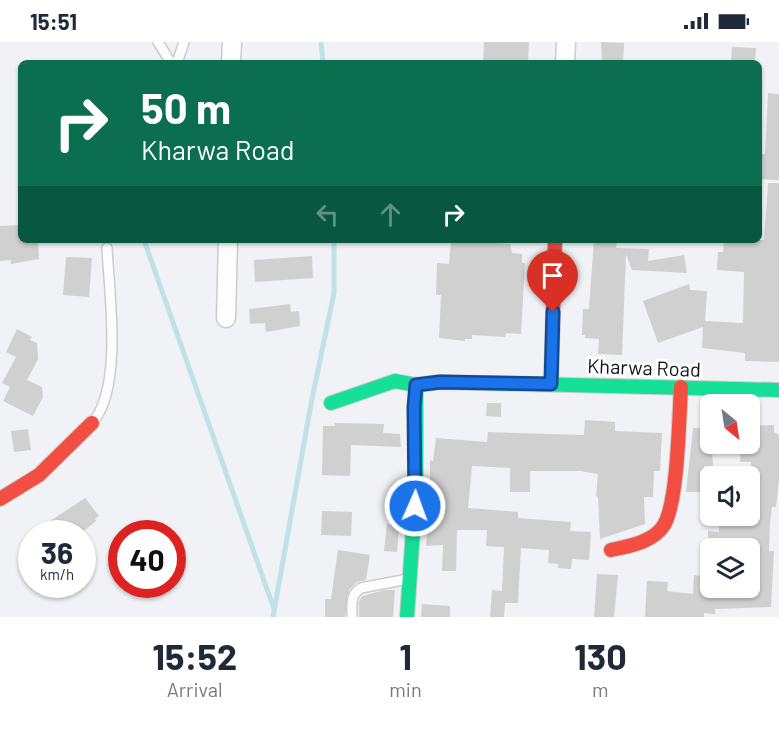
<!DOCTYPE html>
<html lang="en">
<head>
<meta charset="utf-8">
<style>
  :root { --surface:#fff; --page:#f6f6f7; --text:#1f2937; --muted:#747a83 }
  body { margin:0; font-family:Barlow,sans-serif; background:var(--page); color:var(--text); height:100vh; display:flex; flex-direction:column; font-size:22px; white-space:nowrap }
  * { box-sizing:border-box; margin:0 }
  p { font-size:20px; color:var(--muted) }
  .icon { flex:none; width:33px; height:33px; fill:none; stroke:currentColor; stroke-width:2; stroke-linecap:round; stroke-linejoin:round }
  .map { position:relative; height:575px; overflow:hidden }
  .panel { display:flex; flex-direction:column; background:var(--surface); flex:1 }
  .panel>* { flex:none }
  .top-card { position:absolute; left:18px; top:18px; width:744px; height:183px; border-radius:9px; box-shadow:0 2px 4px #0004; background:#0b6e4f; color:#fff; overflow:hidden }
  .needle { width:39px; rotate:150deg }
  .buttons { position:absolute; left:700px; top:352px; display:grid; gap:12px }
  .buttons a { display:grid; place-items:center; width:60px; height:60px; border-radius:9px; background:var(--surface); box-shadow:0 2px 4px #0004; font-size:30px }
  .speed { position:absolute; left:18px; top:478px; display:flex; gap:12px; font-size:30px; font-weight:700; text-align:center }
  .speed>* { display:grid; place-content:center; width:78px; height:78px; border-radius:50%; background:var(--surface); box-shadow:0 2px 4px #0004; line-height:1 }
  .speed small { font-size:15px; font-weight:400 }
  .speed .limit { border:9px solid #d22; background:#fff; color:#111 }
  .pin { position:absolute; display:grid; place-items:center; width:51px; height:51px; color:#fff; margin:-62px -26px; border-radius:50% 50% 50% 0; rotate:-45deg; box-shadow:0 0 6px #0007 }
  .pin .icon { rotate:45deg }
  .me { position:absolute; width:66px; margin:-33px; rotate:2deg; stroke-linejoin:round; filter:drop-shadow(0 0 4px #0008) }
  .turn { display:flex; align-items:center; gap:21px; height:126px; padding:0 24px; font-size:27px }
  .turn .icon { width:78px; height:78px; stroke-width:2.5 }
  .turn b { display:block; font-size:42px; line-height:51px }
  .lanes { display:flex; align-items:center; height:57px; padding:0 24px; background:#0003; justify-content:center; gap:30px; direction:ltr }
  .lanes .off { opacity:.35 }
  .eta { display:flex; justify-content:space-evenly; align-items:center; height:102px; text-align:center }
  .eta b { font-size:36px; font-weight:700; line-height:42px }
  .status { display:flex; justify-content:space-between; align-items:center; height:42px; padding:0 30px; background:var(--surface); direction:ltr }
  .status svg { height:16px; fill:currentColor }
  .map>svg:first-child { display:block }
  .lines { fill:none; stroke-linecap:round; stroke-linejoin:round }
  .stream { stroke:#c0e1e8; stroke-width:5 }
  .building { fill:#d0d0d1 }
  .lane-casing { stroke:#cbccce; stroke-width:12 }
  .street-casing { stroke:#cbccce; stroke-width:21 }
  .fast-casing { stroke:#cbccce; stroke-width:16 }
  .jam-casing { stroke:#cbccce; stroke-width:16 }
  .lane { stroke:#fdfdfe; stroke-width:9 }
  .street { stroke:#fdfdfe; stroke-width:18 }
  .fast { stroke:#16e098; stroke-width:14 }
  .jam { stroke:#f24e42; stroke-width:14 }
  .route-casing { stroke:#114b97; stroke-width:15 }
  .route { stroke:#1a73e8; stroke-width:10 }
  .labels { text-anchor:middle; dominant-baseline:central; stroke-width:6; stroke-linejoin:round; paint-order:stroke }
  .street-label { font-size:20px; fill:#121315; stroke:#fff }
</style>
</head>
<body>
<div class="status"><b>15:51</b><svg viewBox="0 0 49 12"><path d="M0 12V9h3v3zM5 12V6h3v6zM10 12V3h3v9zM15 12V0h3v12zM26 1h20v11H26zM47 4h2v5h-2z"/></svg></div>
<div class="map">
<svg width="779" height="575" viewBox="0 0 779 575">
  <rect width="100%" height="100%" fill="#f0f2f5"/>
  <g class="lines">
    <path class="stream" d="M321,0L323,21
      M144,198L274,567
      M273,575L311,362L334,251V198"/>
  </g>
  <path class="building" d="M484,0H529L528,21H483Z
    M601,0L624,1L623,21H602Z
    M732,5L756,6L755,21H731Z
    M768,51L779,52V138L759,137V112H765Z
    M768,141H779V320L745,319V311L702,306L703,285L658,301L643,259L689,242L690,248L707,249L705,279L743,281L744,230L717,228L718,210H723L724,198H764Z
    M21,183V198H38L39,217L11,222V218L0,219V184Z
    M451,198L510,202L512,211L522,212V221H525L521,292L506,291L505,295L472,293V297H465V299L439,296L441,253H436L437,221L449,222Z
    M594,198H617L616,206L649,207L648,219L684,213L687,231L632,228L626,212L622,313L598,312L599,297L585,296V293H582L583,267H589Z
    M312,214L313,236L255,240L254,218Z
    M66,215L92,216L89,255L63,253Z
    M290,262L291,270L299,269L300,284L266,290L265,281L250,282L249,267Z
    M17,287L32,295L30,298L37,301L38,317L27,338L42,345L43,355L33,374L3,359L10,345L2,341L16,315L6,310Z
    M487,361H501V375L486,374Z
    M585,378L615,380V389L662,391L660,429H654L653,455H644L645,482L600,497L598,455L596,454L598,432L580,429H530V450H510V426L472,424L468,466L518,470V476L571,480L570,489L591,490L589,518L572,517L571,527L558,526V522L548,521L549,508L521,506L518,561H505L504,575H490L492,548L502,549L504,505L486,504L487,488H457L456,529H442L443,503L426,504L428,483H430V418L433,419L436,396L487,400L488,390L584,393Z
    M335,381L384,382L383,391L400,392L401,405L351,403L350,434L322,433L323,384H335Z
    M774,383V390L779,393V438L776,465H772L770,481L769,509H774L771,565L715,567V572L704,571V575H645L647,539L668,540L667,549L693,552L694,533L711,535V546H750V507L708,506V489L719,490V474H750L751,420H740L741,402H750V384Z
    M693,386H711L713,424H704V450H686Z
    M28,387L31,408L14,410L11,389Z
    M85,456L99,474L95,477L96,479L80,492H55L47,481Z
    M322,469L352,470L351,494L321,493Z
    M387,482L399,484L397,510L384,509Z
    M338,508L370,513L366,538L357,540L349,548L345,575H325V557H331Z
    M597,532L618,533L614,575H594Z
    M385,548H395L393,575H359V560L362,554Z
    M422,562L450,564V575H421Z"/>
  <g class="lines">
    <g class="lane-casing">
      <path id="lane" d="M158,0L171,21
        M177,21L184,0
        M93,380C123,344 109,250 107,206
        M352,575C352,562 350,553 361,546L408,537"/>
    </g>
    <g class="street-casing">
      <path id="street" d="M231,21L232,0
        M565,21L566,0
        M226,276L228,198"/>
    </g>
    <g class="fast-casing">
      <path id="fast" d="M331,361L395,339L416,343L440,340L779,348
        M407,575L416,445V343"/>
    </g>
    <g class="jam-casing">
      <path id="jam" d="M551,342L555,198
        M0,457L39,433L92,381
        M611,508C629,504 654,500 664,483C678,460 679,375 681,345"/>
    </g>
    <use href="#lane" class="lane"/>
    <use href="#street" class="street"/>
    <use href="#fast" class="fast"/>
    <use href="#jam" class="jam"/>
  </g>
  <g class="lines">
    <g class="route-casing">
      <path id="route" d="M415,464L414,365L416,343L440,340L551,342L553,270"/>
    </g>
    <use href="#route" class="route"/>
  </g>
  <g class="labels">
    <g class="street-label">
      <text transform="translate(644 325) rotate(2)">Kharwa Road</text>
    </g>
  </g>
</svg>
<div class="buttons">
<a><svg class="needle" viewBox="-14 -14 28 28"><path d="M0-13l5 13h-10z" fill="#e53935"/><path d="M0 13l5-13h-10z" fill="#747a83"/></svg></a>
<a><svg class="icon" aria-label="sound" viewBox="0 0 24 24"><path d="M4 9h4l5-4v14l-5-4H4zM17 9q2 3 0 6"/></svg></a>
<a><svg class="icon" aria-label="layers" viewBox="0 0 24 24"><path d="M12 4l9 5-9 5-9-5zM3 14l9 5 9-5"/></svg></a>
</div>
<div class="speed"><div>36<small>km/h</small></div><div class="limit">40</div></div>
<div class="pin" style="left:553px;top:270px;background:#d93025"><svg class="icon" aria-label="arrive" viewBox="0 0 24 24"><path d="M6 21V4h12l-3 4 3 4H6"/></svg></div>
<svg class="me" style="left:415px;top:464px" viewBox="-20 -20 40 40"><circle r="17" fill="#1a73e8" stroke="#fff" stroke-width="3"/><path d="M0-11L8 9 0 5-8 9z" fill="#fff"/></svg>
<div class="top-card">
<div class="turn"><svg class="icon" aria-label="right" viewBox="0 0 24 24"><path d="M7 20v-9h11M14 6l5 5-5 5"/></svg><div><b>50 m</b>Kharwa Road</div></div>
<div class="lanes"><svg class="icon off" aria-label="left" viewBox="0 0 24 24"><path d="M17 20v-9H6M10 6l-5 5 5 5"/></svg><svg class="icon off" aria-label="ahead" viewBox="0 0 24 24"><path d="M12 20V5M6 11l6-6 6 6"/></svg><svg class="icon" aria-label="right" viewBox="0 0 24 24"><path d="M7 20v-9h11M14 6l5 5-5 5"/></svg></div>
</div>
</div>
<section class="panel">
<div class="eta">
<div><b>15:52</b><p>Arrival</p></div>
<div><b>1</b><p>min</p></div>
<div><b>130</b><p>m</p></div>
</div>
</section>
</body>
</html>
